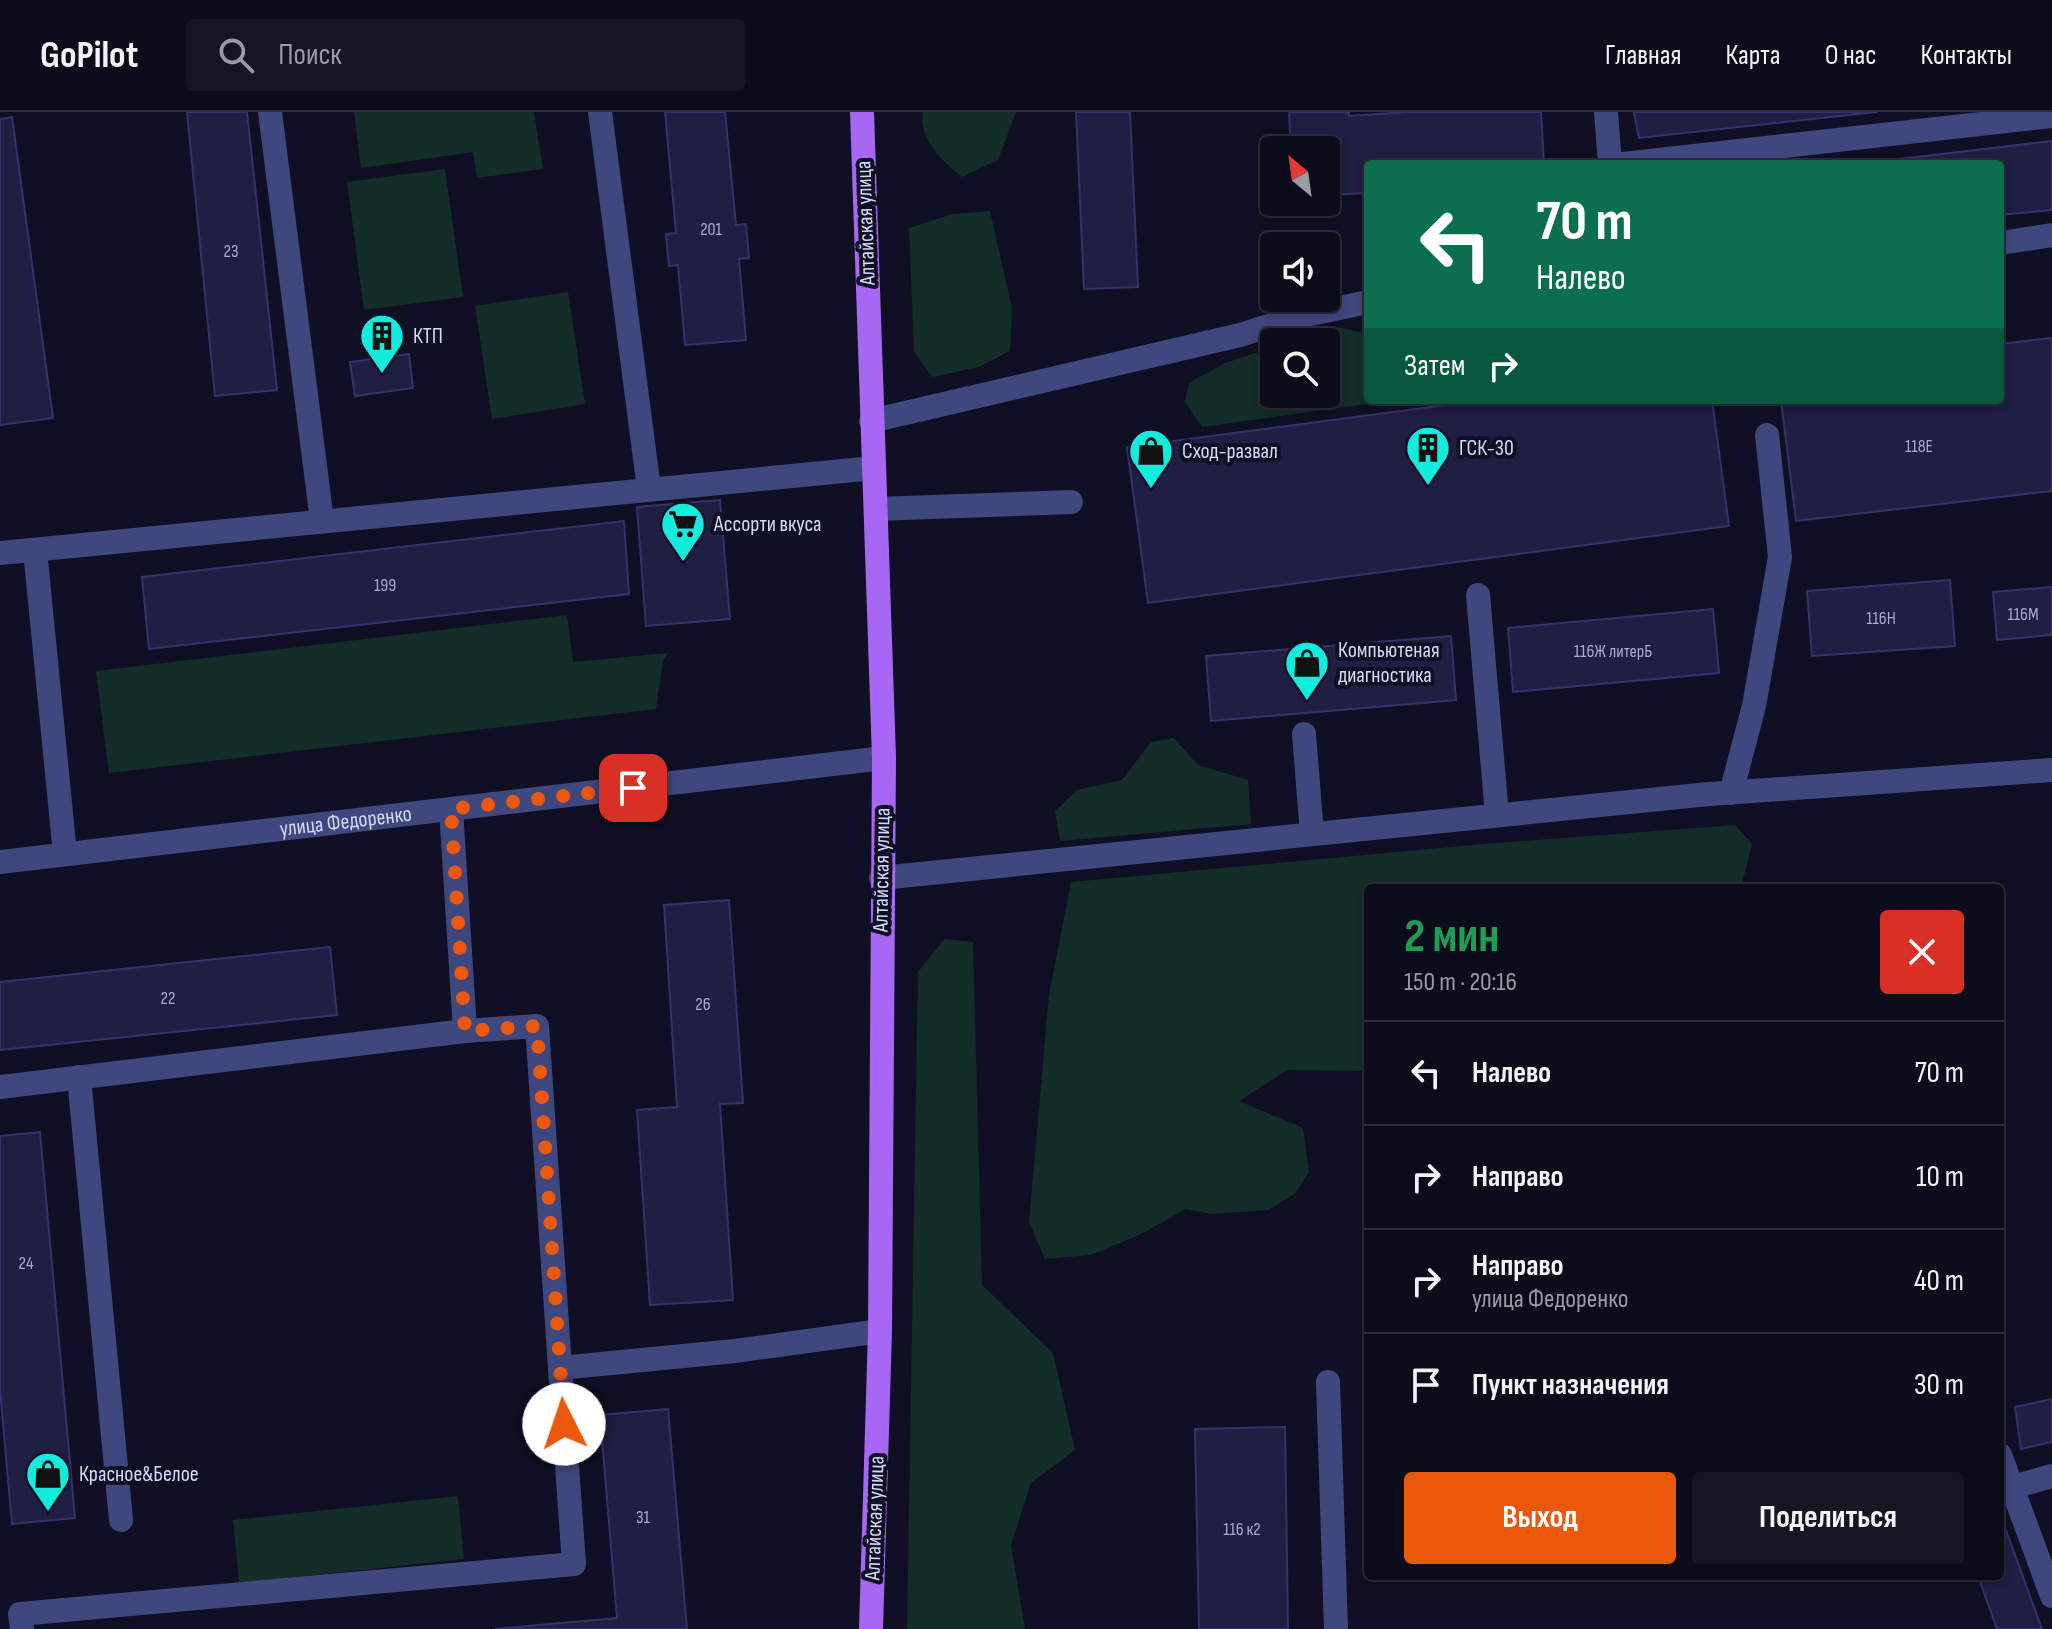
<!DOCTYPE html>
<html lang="ru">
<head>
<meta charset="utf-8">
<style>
  :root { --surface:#0c0c1b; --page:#151524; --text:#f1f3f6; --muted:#9a9ba3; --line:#2c2c3a; --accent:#ea580c }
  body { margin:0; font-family:"Sofia Sans Condensed",sans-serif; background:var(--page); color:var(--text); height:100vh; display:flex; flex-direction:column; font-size:30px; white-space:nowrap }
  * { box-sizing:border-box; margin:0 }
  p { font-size:26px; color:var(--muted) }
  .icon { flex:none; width:44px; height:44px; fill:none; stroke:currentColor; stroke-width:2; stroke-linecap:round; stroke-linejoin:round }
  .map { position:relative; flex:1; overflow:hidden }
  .side { position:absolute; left:1364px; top:772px; width:640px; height:696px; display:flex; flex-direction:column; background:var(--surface); border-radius:8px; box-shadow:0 4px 12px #0003,0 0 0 2px var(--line) }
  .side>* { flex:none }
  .top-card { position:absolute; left:1364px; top:48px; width:640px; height:244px; border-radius:8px; box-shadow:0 4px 12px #0003,0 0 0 2px var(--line); background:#0b6e4f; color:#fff; overflow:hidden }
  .needle { width:52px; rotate:331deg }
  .fabs { position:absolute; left:1260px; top:24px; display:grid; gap:16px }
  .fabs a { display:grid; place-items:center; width:80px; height:80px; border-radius:8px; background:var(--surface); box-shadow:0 4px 12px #0003,0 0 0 2px var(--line); font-size:40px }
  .pin { position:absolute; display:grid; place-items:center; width:68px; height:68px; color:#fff; margin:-34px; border-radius:16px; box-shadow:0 4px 12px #0006 }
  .me { position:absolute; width:88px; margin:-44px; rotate:356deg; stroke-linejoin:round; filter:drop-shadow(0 0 6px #0008) }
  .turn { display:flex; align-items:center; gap:28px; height:168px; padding:0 40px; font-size:36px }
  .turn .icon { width:104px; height:104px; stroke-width:2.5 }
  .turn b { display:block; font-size:56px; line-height:68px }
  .then { display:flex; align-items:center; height:76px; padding:0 40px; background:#0003; gap:16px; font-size:30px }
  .round { display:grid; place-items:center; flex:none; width:84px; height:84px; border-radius:8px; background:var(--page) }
  .head { display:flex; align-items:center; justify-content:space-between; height:136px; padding:0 40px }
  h1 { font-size:48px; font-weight:700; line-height:60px; color:#1e9e55 }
  .action { display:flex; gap:16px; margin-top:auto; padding:16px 40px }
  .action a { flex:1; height:92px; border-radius:8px; background:var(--accent); color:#fff; font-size:32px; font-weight:700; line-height:92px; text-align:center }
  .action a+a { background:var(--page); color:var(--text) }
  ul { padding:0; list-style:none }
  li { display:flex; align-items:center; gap:24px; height:104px; padding:0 40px; border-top:2px solid var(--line) }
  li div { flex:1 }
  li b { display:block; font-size:30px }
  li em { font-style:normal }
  header { display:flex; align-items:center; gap:48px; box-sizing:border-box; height:112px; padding:0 40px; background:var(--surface); border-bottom:2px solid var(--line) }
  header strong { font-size:38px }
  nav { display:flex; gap:44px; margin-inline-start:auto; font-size:28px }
  .search { width:560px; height:72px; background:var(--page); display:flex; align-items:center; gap:20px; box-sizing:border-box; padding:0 28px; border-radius:8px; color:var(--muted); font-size:30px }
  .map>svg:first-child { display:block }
  .green { fill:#142d28 }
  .building { fill:#1f1e43; stroke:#34326d; stroke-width:2 }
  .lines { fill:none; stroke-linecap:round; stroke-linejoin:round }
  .minor { stroke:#3f477f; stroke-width:24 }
  .major { stroke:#a766f3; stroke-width:24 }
  .route { stroke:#ea580c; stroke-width:14; stroke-dasharray:0 25.2 }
  .labels { text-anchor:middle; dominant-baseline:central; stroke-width:8; stroke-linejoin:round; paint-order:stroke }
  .number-label { font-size:18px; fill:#a8aace }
  .street-label { font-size:22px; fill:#d6d8fc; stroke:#101024 }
  .poi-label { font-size:22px; fill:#d6d8fc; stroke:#101024; text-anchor:start }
</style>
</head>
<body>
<header>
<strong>GoPilot</strong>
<div class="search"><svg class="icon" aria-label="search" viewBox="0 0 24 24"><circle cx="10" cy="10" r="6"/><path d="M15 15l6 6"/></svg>Поиск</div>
<nav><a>Главная</a><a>Карта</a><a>О нас</a><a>Контакты</a></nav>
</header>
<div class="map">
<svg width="2052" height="1517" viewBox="0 0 2052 1517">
  <rect width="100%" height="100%" fill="#101024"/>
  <path class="green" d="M354,0H534L543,57L477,66L473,40L361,56Z
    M923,0H1016L998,48L962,65C943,50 918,26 923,0Z
    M445,57L463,185L364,198L347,70Z
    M990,99L1012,196L1010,239L979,255L932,265L914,240L909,116L953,102Z
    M568,180L585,292L492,307L475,194Z
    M1338,215L1368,222V288H1395L1202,315L1185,290L1189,271L1225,251L1274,235V282H1326V230H1291Z
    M567,503L573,550L668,541L663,549L656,597L109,661L96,559Z
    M1174,626L1198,653L1248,668L1251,712L1060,729L1055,699L1077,678L1122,668L1151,630Z
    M1735,713L1752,732L1741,776H1368V959L1287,958L1239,989L1303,1016L1309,1059L1296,1081L1268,1098L1212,1102L1186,1097L1139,1123L1091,1143L1045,1147L1029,1110L1049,883L1071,770L1484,732Z
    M944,827L973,830L982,1173L1053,1241L1075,1338L1031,1371L1011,1433L1025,1517H907L918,860Z
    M458,1384L464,1447L239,1471L233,1408Z"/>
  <path class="building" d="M187,0H247L277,278L215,284Z
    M665,0H725L736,113L746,112L749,146L739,147L746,228L685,233L678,153L669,154L666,122L676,121Z
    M1076,0H1130L1138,175L1084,177Z
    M1289,0H1349V4L1408,0H1541L1544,52H1368V81L1326,83V38H1291Z
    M1634,0H1877L1639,26Z
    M12,5L53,306L0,313V7Z
    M2052,29V98L2000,103V52H1857Z
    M2052,226V379L1796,409L1781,288H2000V232Z
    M409,242L413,276L355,284L350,250Z
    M1484,288H1712L1729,414L1148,491L1127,335Z
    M720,388L730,507L646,514L637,395Z
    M624,409L629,482L149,537L142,465Z
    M1950,468L1955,534L1812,544L1807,479Z
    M2052,475V523L1997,528L1993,480Z
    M1713,497L1719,561L1513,580L1508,516Z
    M1451,524L1456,588L1211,609L1206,544Z
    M729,788L743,991L720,992L733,1188L650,1193L637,998L677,995L664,793Z
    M330,835L337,903L0,938V870Z
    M40,1020L75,1406L12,1412L0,1277V1024Z
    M2052,1287V1330L2021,1337L2015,1295Z
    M668,1297L687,1517H495L617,1506L600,1303Z
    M1285,1315L1288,1517H1199L1195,1317Z
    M2000,1402L2042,1517H1997L1978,1464H2000Z"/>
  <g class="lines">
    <g class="minor">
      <path d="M270,0L322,409"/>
      <path d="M600,0L649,377"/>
      <path d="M1606,0L1610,52"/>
      <path d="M1623,52L2052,4"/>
      <path d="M2000,131L2052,123"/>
      <path d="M871,309L1240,223L1301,204L1368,190"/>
      <path d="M876,397L1071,390"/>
      <path d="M35,438L65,742"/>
      <path d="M0,441L874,356"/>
      <path d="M1478,483L1497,703"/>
      <path d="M1304,622L1312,722"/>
      <path d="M1731,681L1754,594L1780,445L1767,323"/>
      <path d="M451,697L465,919"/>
      <path id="s1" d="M0,750L884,646"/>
      <path d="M881,766L1709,682L2052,658"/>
      <path d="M79,965L121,1408"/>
      <path d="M0,975L465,919L537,914L560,1256"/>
      <path d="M1328,1270L1336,1517"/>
      <path d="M2000,1343L2052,1484"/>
      <path d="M2012,1375L2052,1364"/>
      <path d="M22,1517L20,1502L574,1452L560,1256L735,1239L880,1219"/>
    </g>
    <path class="major" d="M862,0L884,646L880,1219L871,1517"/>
  </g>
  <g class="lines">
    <path class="route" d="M564,1312L537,914L465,919L451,697L633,676"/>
  </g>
  <defs>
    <g id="building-pin" transform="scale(2.3)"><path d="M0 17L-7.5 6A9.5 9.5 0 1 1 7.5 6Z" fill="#12ecdd" stroke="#101024"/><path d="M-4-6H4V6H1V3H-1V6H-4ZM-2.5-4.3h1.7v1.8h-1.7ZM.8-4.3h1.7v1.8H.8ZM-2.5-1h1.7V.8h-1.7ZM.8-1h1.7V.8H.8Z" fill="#111"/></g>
    <g id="shop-pin" transform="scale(2.3)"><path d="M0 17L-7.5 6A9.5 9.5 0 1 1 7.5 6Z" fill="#12ecdd" stroke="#101024"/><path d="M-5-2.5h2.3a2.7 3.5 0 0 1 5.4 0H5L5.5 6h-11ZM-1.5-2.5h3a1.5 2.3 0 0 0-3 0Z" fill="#111"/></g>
    <g id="supermarket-pin" transform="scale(2.3)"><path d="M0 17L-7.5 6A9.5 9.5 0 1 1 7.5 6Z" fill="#12ecdd" stroke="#101024"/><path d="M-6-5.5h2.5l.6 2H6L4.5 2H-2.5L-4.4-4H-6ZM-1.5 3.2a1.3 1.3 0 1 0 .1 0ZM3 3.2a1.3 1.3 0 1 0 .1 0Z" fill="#111"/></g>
  </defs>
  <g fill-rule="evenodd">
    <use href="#building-pin" x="382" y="224"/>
    <use href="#building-pin" x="1428" y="336"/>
    <use href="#shop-pin" x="1151" y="339"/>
    <use href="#supermarket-pin" x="683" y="412"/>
    <use href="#shop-pin" x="1307" y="551"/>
    <use href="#shop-pin" x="48" y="1362"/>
  </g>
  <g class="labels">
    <g class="number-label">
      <text x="711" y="117">201</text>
      <text x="231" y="139">23</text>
      <text x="1919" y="334">118Е</text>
      <text x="385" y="473">199</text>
      <text x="2023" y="502">116М</text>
      <text x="1881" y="506">116Н</text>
      <text x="1613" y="539">116Ж литерБ</text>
      <text x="168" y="886">22</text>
      <text x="703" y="892">26</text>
      <text x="26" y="1151">24</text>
      <text x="643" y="1405">31</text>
      <text x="1242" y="1417">116 к2</text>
    </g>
    <g class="street-label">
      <text transform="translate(866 111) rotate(-92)">Алтайская улица</text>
      <text stroke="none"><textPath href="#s1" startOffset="348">улица Федоренко</textPath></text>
      <text transform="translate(882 758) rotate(-89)">Алтайская улица</text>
      <text transform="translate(875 1406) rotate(-88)">Алтайская улица</text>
    </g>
    <g class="poi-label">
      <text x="413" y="224">КТП</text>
      <text x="1459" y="336">ГСК-30</text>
      <text x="1182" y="339">Сход-развал</text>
      <text x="714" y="412">Ассорти вкуса</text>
      <text x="1338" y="538">Компьютеная<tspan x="1338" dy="25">диагностика</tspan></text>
      <text x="79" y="1362">Красное&amp;Белое</text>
    </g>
  </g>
</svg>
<div class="fabs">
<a><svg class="needle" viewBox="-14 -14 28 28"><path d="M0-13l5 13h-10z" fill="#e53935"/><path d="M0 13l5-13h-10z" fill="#9a9ba3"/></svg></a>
<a><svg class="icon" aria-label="sound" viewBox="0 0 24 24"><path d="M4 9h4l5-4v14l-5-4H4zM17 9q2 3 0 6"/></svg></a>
<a><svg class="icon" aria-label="search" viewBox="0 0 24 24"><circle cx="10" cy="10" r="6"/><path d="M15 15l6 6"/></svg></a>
</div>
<div class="pin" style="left:633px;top:676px;background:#d93025"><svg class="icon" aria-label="arrive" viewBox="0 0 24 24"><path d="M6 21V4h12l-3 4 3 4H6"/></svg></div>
<svg class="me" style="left:564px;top:1312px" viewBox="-20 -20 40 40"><circle r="19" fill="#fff"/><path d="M0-13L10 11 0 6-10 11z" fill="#ea580c"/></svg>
<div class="top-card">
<div class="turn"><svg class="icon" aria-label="left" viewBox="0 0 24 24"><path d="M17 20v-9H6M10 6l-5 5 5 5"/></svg><div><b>70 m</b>Налево</div></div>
<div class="then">Затем<svg class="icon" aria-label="right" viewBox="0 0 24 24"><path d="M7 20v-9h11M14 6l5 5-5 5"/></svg></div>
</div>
<section class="side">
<div class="head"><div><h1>2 мин</h1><p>150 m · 20:16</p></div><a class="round" style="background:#d93025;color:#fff"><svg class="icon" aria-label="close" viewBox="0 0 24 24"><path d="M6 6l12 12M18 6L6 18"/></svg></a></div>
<ul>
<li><svg class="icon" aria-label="left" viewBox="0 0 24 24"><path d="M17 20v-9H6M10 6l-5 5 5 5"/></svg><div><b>Налево</b></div><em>70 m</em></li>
<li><svg class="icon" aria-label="right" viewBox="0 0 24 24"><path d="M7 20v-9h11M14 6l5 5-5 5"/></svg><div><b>Направо</b></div><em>10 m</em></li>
<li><svg class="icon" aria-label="right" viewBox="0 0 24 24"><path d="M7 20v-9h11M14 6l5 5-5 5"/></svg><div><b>Направо</b><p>улица Федоренко</p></div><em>40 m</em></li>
<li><svg class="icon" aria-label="arrive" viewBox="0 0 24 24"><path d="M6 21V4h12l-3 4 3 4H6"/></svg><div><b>Пункт назначения</b></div><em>30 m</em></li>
</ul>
<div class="action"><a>Выход</a><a>Поделиться</a></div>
</section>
</div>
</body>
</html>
